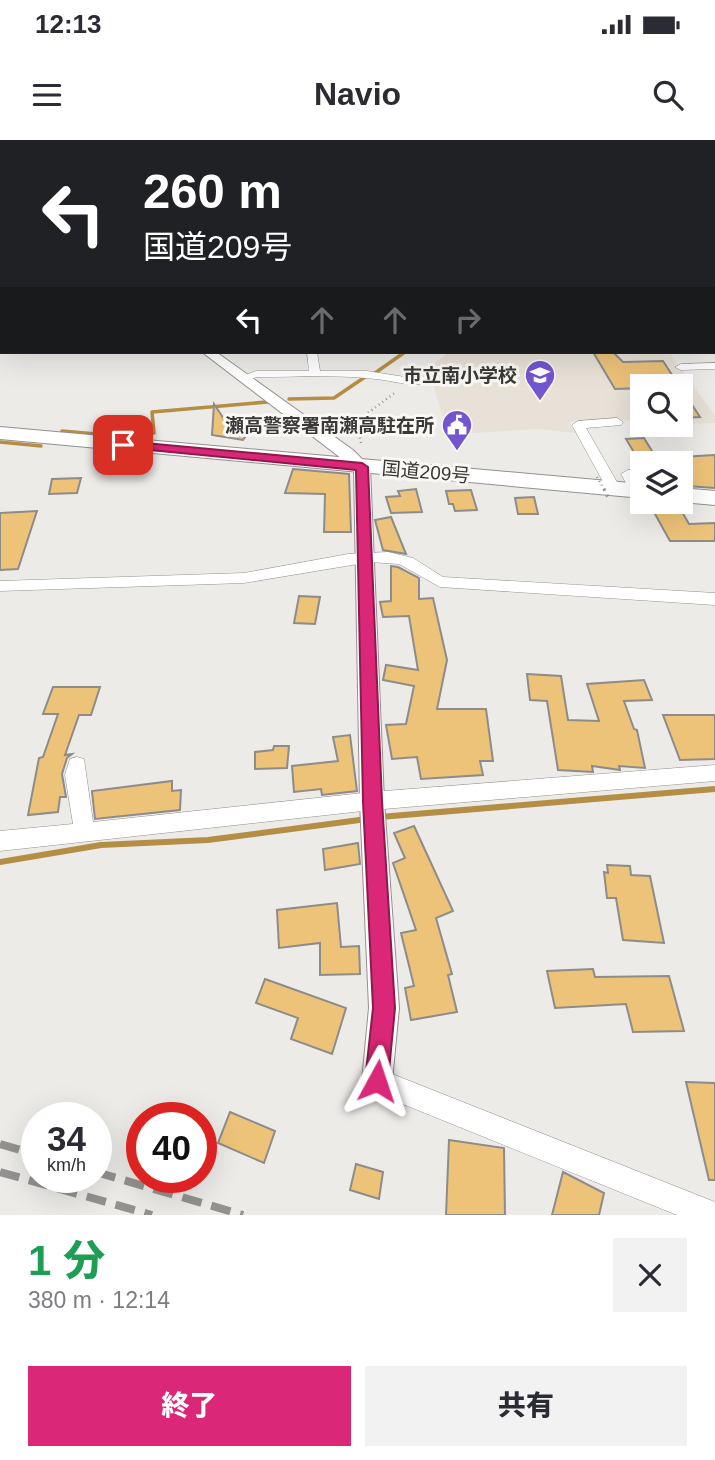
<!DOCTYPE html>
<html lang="ja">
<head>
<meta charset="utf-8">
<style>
  :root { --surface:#fff; --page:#f2f2f3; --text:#2b2b33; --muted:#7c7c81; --accent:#db2777 }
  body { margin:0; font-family:Arial,"Noto Sans JP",sans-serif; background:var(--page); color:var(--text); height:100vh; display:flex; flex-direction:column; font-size:26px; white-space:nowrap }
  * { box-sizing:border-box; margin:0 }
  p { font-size:23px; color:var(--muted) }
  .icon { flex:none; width:38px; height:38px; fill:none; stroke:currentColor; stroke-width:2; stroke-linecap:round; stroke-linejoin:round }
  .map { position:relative; height:1075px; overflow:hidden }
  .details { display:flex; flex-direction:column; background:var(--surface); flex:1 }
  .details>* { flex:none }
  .hud { position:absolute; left:0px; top:0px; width:716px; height:214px; box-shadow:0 7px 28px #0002; background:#202124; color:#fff; overflow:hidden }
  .buttons { position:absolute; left:630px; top:234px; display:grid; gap:14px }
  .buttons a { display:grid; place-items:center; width:63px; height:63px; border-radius:0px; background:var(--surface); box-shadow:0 7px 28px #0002; font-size:35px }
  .speed { position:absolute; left:21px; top:962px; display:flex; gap:14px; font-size:35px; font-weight:700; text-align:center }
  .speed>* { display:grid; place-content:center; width:91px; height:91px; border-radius:50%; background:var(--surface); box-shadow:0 7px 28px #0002; line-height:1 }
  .speed small { font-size:18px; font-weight:400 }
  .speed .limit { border:10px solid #d22; background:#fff; color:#111 }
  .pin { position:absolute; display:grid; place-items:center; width:60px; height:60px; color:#fff; margin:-30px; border-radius:14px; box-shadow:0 4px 10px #0006 }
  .me { position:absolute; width:77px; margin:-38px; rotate:5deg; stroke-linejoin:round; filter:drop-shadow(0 0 5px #0008) }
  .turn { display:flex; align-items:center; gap:24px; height:147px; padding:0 28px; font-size:32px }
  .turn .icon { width:91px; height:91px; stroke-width:2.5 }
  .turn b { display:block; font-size:49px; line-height:60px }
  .lanes { display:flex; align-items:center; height:66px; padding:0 28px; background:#0003; justify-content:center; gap:35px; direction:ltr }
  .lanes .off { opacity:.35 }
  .round { display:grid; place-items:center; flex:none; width:74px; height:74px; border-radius:0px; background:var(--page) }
  .summary { display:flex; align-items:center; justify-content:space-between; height:119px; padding:0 28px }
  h1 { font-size:42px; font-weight:800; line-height:52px; color:#1e9e55 }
  .action { display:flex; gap:14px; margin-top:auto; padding:14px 28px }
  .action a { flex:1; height:80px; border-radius:0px; background:var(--accent); color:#fff; font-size:28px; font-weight:800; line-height:80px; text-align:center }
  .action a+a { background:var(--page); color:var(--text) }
  .status { display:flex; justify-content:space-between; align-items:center; height:49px; padding:0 35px; background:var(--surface); direction:ltr }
  .status svg { height:19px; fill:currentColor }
  header { display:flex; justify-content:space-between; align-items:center; height:91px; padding:0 28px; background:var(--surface); font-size:32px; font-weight:800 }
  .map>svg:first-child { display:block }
  .built { fill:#e7e1d7 }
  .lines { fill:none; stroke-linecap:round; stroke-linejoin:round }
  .stream-far1 { stroke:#b58e45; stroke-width:3.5 }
  .stream { stroke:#b58e45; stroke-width:6 }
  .canal { fill:#b58e45; fill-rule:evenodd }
  .building { fill:#edc37a; stroke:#8d8c89; stroke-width:2 }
  .minor-casing { stroke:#93918e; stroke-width:1 }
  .tertiary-casing { stroke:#93918e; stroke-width:2 }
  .secondary-casing { stroke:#93918e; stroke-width:2 }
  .trunk-casing { stroke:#93918e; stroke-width:2 }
  .path { stroke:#999896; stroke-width:2.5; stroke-dasharray:1 3.5; stroke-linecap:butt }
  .minor { fill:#fff; fill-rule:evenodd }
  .tertiary { fill:#fff; fill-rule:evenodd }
  .secondary { fill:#fff; fill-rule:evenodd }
  .trunk { fill:#fff; fill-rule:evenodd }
  .rail { stroke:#939290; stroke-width:8; stroke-dasharray:20 10; stroke-linecap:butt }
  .path-bridge-far1 { stroke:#999896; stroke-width:2.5; stroke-dasharray:1 3.5; stroke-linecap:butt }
  .path-bridge { stroke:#999896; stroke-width:3.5; stroke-dasharray:2 4.5; stroke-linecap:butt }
  .route { fill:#db2777; stroke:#8e194d; stroke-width:2 }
  .labels { text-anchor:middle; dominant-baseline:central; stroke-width:6; stroke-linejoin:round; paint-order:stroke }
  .far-poi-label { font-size:19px; font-weight:bold; fill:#3a3938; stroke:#faf8f5; text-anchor:end }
  .far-street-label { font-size:19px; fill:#3a3938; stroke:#faf8f5 }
</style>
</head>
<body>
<div class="status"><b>12:13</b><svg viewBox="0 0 49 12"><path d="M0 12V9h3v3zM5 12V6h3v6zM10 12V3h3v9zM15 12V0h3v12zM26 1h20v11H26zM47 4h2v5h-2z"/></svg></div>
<header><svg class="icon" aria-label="menu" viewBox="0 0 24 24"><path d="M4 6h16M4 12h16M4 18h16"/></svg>Navio<svg class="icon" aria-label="search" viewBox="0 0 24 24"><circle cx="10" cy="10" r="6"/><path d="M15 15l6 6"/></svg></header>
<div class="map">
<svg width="715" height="1075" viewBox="0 0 715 1075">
  <rect width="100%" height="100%" fill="#edebe8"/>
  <path class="built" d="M449,212H669L715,276V283L681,284V247H642V280L569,282L576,293L538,289L455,294L446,287L428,228Z"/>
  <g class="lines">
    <path class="stream-far1" d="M375,233L405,212
      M289,259L334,258L365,237
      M62,291L119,296L154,293L152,272L267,262
      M0,302L41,306"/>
    <path class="stream" d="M380,677L715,649
      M0,722L101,705L208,700L367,679"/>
    <path class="canal" d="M714,19H715V24H714Z"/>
  </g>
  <path class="building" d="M593,212H613L623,222L663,221L680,247L615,249Z
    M681,248L700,277L681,278Z
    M214,264L224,279L260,276L243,300L212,295Z
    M644,298L660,324H641L626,299Z
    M715,315V348L687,346L680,317Z
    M293,329L349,334L351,392H324L325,354L285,353Z
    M81,338L77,353L49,354L52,339Z
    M416,349L422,372L391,373L386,357L400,356L398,351Z
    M471,350L477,370L455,371L453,364H449L446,351Z
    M534,357L538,374H518L515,358Z
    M677,363L689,384L715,383V401H670L650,365Z
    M37,371L18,429L0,430V373Z
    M391,377L406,414L383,410L375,380Z
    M391,426L398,427L419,438V459L433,458L447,520L437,569H486L493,621H480L483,635L421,639L417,617L392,619L386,585L406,584L414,546L383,540L386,525L418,530L409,476L383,477L380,462L391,461Z
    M299,456L320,457L315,484L294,483Z
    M527,534L561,536L568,580L599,581L587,544L644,540L652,560L624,561L634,589L637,590L645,628L619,626L620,630L592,626L593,632L558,630L547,561L530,560Z
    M53,547H100L91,575H79L65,615L72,614L67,618L62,634L66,657H60L58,672L28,675L39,618L43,617L58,574H43Z
    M663,575H715V619L680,620Z
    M350,595L357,651L322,655L321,649L294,652L292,626L338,621L333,597Z
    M274,606H289L287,628L255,629V612L273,610Z
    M172,641V651L181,650L180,670L95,679L92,651Z
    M414,686L453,771L436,778L452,834L448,835L457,872L411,880L405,848L414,846L401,793L416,790L393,723L405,718L394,693Z
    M358,703L360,724L325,730L323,709Z
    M607,725L630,726L631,735L650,736L664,803L623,800L616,758H607L604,732L608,733Z
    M337,763L341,807L359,806L360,834L320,835V803L279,808L277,770Z
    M593,829L595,837L669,836L684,891L633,892L626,864L555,868L547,831Z
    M265,839L346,868L332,914L291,899L298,878L256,863Z
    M686,942L715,943V1040H709Z
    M230,972L275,991L264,1023L218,1003Z
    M449,1000L504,1008L505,1075H446Z
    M356,1024L383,1032L379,1059L350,1050Z
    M563,1032L604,1053L599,1075H552Z"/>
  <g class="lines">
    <g class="minor-casing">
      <path id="minor" d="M245,0H252L244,2Z
        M418,0H424L417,2Z
        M714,11H715V16H714Z
        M0,25H2V29H0Z
        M714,56H715V60H714Z
        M0,68H2V72H0Z
        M714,80H715V84H714Z
        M0,88H2L0,97Z
        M714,126H715V132H714Z
        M0,166H2V172H0Z
        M307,212H317L320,231H367L405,237L432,236L438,239C425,248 399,243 384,240C343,234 299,237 257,237L244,241L238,238L256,231H309Z
        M715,223V229L681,230L675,227L681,224Z
        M617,278L623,282L621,285L586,288L621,349L614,353L607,349L572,285L578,281Z
        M642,330V338H637L642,353L632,354L621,334L628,330Z
        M388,412L413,418L443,437L715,453V465L440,447L399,424L370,422L244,443L0,451V441L244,433L348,414Z
        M77,617L84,619L93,682L372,652L715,625V641L372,670L0,711V691L73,684L65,635L70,619Z
        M377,928L715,1062V1075H677L368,950L364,941L368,932Z"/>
    </g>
    <g class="tertiary-casing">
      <path id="tertiary" d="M0,55L2,56V63L0,62Z
        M202,212H216L353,310L370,327L384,661L399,868L392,941L388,952L377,956L366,952L362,941L369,868L360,661L354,328Z"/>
    </g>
    <g class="secondary-casing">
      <path id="secondary" d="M54,0H78L79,2H56Z
        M624,0H634L635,2H626Z
        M714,63H715V71H714Z
        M714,90H715V98H714Z"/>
    </g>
    <g class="trunk-casing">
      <path id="trunk" d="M0,287L642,344V358L0,299Z
        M681,348L715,351V365L681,362Z"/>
    </g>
    <path class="path" d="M361,303L357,281L396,252"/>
    <use href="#minor" class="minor"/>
    <use href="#tertiary" class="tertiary"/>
    <use href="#secondary" class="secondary"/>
    <use href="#trunk" class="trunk"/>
    <path class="rail" d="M0,1004L37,1015
      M0,1032L152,1075
      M96,1032L243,1075"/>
    <path class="path-bridge-far1" d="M597,337L605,351"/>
    <path class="path-bridge" d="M604,349L608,357"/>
  </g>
  <path class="route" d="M123,301L362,323L368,327L382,661L395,868L388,941L385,949L377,952L368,949L365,941L373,868L363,661L356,330L119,307L117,305Z"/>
  <defs>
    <g id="school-pin" transform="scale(1.575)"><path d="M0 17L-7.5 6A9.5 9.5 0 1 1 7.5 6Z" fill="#7355cf" stroke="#faf8f5"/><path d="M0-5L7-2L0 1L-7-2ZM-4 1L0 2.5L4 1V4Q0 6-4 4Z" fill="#fff"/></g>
    <g id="civic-pin" transform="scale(1.575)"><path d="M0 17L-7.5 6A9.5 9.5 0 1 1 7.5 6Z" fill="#7355cf" stroke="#faf8f5"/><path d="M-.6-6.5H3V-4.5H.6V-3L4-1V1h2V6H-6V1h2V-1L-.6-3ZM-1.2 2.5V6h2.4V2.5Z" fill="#fff"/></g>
  </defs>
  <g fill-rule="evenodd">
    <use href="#school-pin" x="540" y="235"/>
    <use href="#civic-pin" x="457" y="285"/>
  </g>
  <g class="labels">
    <g class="far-poi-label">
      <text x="517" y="235">市立南小学校</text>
      <text x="434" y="285">瀬高警察署南瀬高駐在所</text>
    </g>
    <g class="far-street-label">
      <text transform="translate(426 332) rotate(5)">国道209号</text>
    </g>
  </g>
</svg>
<div class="buttons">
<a><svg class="icon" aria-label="search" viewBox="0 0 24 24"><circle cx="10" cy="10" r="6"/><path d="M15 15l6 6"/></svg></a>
<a><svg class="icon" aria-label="layers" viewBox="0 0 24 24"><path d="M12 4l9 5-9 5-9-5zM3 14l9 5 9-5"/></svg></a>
</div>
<div class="speed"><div>34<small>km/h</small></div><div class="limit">40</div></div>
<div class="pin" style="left:123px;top:305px;background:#d93025"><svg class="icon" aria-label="arrive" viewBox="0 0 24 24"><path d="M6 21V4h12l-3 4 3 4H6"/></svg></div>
<svg class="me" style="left:377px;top:941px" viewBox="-20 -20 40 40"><path d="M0-17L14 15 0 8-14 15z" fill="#db2777" stroke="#fff" stroke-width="4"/></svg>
<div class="hud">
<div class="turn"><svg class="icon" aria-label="left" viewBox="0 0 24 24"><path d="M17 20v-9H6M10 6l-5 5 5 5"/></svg><div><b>260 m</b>国道209号</div></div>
<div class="lanes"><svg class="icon" aria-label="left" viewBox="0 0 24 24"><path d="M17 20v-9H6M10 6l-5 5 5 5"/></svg><svg class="icon off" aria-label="ahead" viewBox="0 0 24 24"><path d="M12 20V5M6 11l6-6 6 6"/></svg><svg class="icon off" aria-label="ahead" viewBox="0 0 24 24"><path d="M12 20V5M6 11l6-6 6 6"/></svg><svg class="icon off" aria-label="right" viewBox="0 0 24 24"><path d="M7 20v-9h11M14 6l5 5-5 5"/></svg></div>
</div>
</div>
<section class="details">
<div class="summary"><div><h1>1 分</h1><p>380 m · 12:14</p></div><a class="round"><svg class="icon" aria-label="close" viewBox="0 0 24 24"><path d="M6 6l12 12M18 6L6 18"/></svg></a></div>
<div class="action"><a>終了</a><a>共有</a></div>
</section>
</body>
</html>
